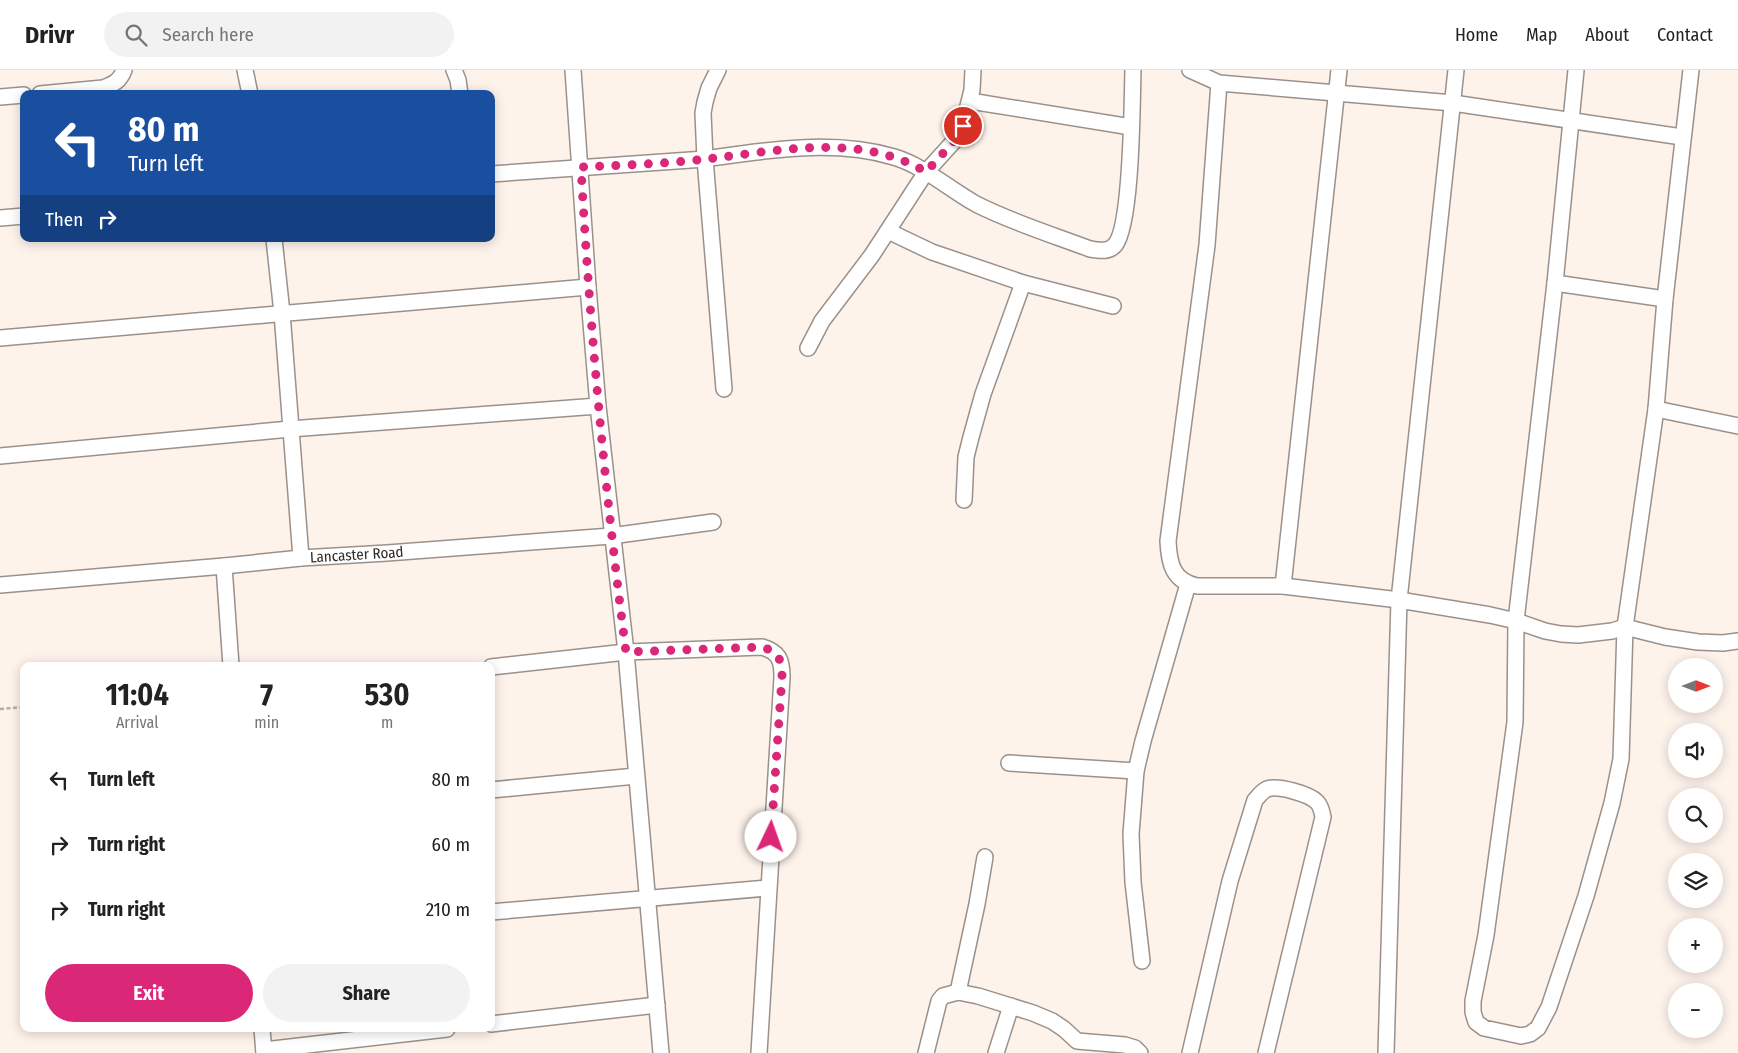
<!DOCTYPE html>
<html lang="en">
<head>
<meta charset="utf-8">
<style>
  :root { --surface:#fff; --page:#f2f2f2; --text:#222; --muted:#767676; --line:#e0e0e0; --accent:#db2777 }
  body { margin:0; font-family:"Fira Sans Condensed",sans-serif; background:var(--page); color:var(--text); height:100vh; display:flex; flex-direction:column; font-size:19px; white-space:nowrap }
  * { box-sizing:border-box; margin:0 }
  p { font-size:16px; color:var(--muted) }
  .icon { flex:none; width:28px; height:28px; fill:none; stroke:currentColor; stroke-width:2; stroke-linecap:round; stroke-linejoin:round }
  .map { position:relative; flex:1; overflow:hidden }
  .details { position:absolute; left:20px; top:592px; width:475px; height:370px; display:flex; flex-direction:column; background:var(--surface); border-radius:10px; box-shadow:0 2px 12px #0003 }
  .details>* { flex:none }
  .guide { position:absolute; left:20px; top:20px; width:475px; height:152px; border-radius:10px; box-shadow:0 2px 12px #0003; background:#1a4fa0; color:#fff; overflow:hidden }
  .needle { width:32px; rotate:90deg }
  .buttons { position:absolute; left:1668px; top:588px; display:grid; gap:10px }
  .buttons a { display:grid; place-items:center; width:55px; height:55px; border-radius:50%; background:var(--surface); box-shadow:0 2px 12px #0003; font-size:25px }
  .pin { position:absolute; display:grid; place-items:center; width:42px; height:42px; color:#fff; margin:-21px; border:2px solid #fff; border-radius:50%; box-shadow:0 1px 5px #0007 }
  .me { position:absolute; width:55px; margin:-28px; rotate:3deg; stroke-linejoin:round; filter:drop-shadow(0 0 4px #0008) }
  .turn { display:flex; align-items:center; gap:18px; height:105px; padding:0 25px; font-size:22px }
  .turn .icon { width:65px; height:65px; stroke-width:2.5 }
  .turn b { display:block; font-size:35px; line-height:42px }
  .then { display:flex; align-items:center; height:48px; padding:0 25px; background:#0003; gap:10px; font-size:19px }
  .eta { display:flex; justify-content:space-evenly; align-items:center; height:85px; text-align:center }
  .eta b { font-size:30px; font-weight:700; line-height:35px }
  .action { display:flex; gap:10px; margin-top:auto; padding:10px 25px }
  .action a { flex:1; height:58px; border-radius:30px; background:var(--accent); color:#fff; font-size:20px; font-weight:700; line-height:58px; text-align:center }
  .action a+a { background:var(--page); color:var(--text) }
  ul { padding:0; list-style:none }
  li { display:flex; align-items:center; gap:15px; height:65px; padding:0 25px }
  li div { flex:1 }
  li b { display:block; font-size:19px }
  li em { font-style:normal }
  header { display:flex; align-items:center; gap:30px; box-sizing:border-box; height:70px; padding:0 25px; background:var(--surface); border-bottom:1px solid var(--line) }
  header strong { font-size:24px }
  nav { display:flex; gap:28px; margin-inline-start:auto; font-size:18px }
  .search { width:350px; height:45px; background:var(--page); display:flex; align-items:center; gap:12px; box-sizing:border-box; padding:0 18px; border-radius:28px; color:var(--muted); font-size:19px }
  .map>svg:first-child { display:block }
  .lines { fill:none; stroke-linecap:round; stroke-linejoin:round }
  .street-casing { stroke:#9b918a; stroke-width:18 }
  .path { stroke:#b4aca5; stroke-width:2.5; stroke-dasharray:4 2.5; stroke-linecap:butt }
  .street { stroke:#fff; stroke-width:15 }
  .route { stroke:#db2777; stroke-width:9; stroke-dasharray:0 16.2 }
  .labels { text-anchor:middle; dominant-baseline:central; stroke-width:4; stroke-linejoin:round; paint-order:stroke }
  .street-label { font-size:15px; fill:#2f2b28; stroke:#fef3eb }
</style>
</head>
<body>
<header>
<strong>Drivr</strong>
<div class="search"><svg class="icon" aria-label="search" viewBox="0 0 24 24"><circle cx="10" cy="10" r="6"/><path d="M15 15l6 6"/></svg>Search here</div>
<nav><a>Home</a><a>Map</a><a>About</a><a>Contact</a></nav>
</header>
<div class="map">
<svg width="1738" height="983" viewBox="0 0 1738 983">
  <rect width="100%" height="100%" fill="#fef3eb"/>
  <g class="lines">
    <g class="street-casing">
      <g id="street">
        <path d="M245,0L250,24"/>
        <path d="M454,0L458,10L460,24"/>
        <path d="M573,0L588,217L598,336L626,582L661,983"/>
        <path d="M718,0L709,18L705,32L703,43L705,89L724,319"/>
        <path d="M1190,0L1219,13L1453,33L1682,67"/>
        <path d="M1576,0L1555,213L1516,551L1515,652L1486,865L1473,931V942L1476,952L1484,958L1521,966L1530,964L1538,958L1549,937L1586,826L1612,733L1621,689L1625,557L1656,339L1665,229L1691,0"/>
        <path d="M1219,13L1207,175L1168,471C1169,494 1173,511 1197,516H1283L1399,530L1490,545L1516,551L1545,561L1561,564L1578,565L1612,561L1625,557L1665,567L1698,572L1723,573L1738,571"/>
        <path d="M40,24L103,18C114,14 120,11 124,0"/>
        <path d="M0,27L24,25"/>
        <path d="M970,31L1131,57"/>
        <path d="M491,104L705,89C767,80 833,69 894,87C924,96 949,119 976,134C1011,152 1053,165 1090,179C1099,180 1108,183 1115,175C1132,155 1132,32 1133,0"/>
        <path d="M0,148L24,146"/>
        <path d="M888,161L932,182L1023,213L1113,236"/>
        <path d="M274,169L282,243L301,488"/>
        <path d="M1555,213L1665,229"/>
        <path d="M0,268L588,217"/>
        <path d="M808,278L822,251L872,185L926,102L956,69L963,56L972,20L973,0"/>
        <path d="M1656,339L1738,356"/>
        <path d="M0,386L290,359L598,336"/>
        <path d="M964,430L966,387L971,367L983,324L1023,213"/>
        <path d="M224,496L231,596"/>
        <path id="s1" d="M0,515L224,496L301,488L387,483L611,466L713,452"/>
        <path d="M1283,516L1339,0"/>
        <path d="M491,597L626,582L762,577C779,582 782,590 782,607L759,983"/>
        <path d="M1009,693L1136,701"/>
        <path d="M491,720L636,706"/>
        <path d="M491,842L768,818"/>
        <path d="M1142,891L1133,812L1131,764L1136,701L1143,671L1188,514"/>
        <path d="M958,922L977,834L985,787"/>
        <path d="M491,954L657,935"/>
        <path d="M262,959L264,983"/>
        <path d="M264,980L447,959"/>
        <path d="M926,983L939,931L943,926L958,922L978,926L1033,943L1052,951L1064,959L1077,971L1125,975L1135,978L1140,983"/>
        <path d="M996,983L1011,936"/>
        <path d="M1190,983L1230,811L1255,730C1259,726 1262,721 1267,719C1278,715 1309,724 1317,732C1321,736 1322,742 1323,747L1266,983"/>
        <path d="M1386,983L1399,530L1456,0"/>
      </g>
    </g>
    <path class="path" d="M0,639L24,637"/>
    <use href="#street" class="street"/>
  </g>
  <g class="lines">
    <path class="route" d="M771,767L782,607C782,590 779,582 762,577L626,582C605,421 590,260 581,97C622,95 665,94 706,89C778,81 860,62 926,102L956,69L963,56"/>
  </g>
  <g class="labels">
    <g class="street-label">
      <text stroke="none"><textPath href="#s1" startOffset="358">Lancaster Road</textPath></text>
    </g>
  </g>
</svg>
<div class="buttons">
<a><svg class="needle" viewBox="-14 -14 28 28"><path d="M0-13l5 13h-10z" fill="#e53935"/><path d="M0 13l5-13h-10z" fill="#767676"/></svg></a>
<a><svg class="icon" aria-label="sound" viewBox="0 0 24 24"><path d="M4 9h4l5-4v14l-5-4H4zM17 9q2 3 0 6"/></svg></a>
<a><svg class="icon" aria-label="search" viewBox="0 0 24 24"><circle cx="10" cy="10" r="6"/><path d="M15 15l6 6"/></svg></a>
<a><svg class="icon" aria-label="layers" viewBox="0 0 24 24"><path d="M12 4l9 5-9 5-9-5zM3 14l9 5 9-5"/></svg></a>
<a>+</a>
<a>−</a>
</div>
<div class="pin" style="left:963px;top:56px;background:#d93025"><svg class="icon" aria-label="arrive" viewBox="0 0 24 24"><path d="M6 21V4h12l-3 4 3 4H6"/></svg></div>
<svg class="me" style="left:771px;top:767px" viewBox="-20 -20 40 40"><circle r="19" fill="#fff"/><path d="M0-13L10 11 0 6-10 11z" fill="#db2777"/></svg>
<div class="guide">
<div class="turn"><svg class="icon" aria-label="left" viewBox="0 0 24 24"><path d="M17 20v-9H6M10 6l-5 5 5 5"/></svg><div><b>80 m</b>Turn left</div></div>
<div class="then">Then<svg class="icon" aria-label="right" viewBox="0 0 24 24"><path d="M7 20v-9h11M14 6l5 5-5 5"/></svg></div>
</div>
<section class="details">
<div class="eta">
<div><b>11:04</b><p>Arrival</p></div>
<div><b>7</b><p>min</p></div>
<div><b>530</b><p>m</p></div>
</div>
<ul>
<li><svg class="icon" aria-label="left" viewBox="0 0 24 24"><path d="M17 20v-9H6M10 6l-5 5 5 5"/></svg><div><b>Turn left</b></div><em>80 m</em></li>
<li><svg class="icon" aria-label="right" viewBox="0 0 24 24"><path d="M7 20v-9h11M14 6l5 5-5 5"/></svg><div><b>Turn right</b></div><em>60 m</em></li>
<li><svg class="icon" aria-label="right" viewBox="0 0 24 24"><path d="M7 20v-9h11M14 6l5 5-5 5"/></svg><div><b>Turn right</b></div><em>210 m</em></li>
</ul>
<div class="action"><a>Exit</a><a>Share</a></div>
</section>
</div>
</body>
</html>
